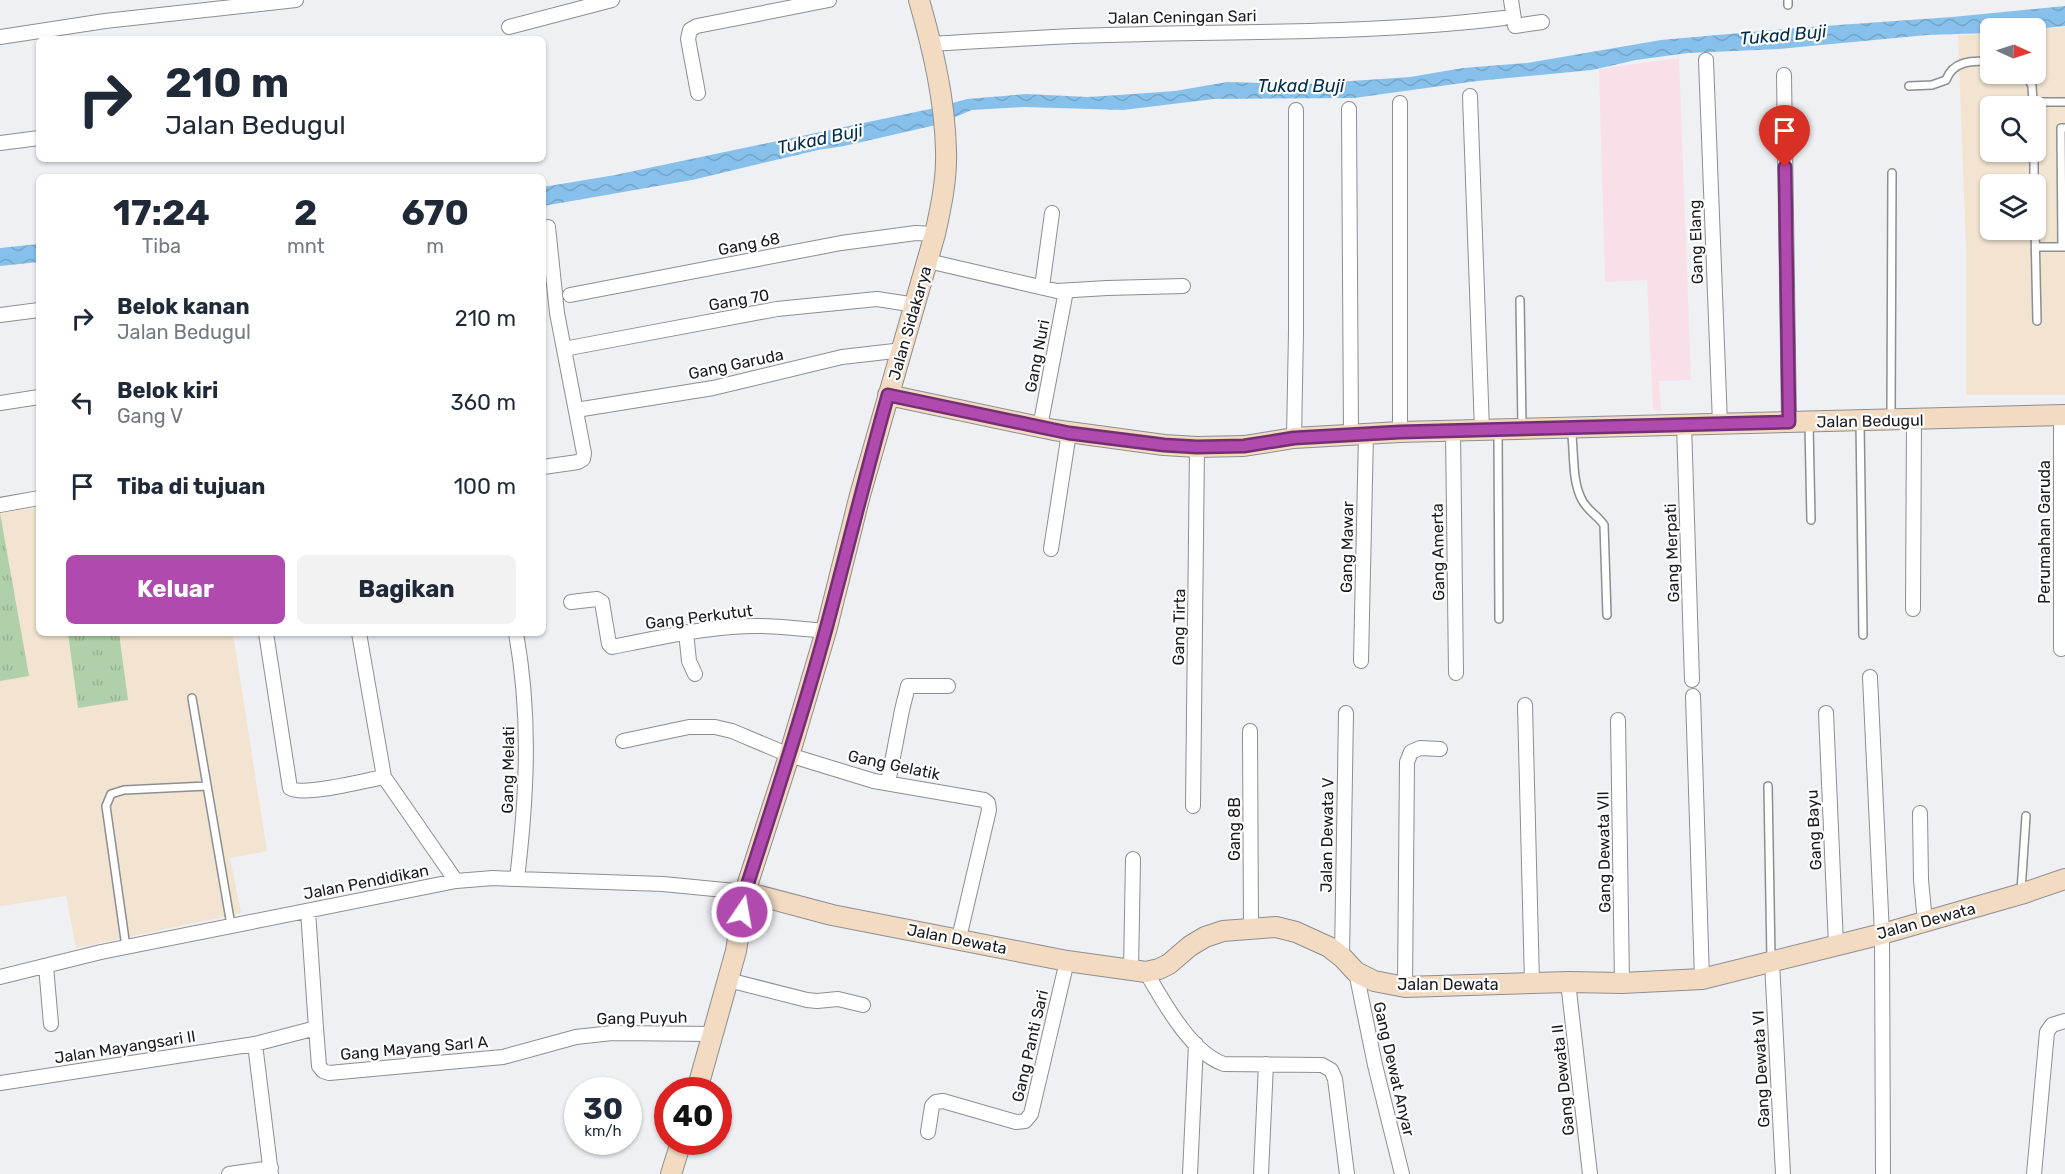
<!DOCTYPE html>
<html lang="id">
<head>
<meta charset="utf-8">
<style>
  :root { --surface:#fff; --page:#f2f2f3; --text:#1f2937; --muted:#747a83; --accent:#b04aaf }
  body { margin:0; font-family:Rubik,sans-serif; background:var(--page); color:var(--text); height:100vh; display:flex; flex-direction:column; font-size:22px; white-space:nowrap }
  * { box-sizing:border-box; margin:0 }
  p { font-size:20px; color:var(--muted) }
  .icon { flex:none; width:33px; height:33px; fill:none; stroke:currentColor; stroke-width:2; stroke-linecap:round; stroke-linejoin:round }
  .map { position:relative; flex:1; overflow:hidden }
  .details { position:absolute; left:36px; top:174px; width:510px; height:462px; display:flex; flex-direction:column; background:var(--surface); border-radius:9px; box-shadow:0 2px 4px #0004 }
  .details>* { flex:none }
  .top-card { position:absolute; left:36px; top:36px; width:510px; height:126px; border-radius:9px; box-shadow:0 2px 4px #0004; background:#fff; color:var(--text); overflow:hidden }
  .needle { width:39px; rotate:93deg }
  .tools { position:absolute; left:1980px; top:18px; display:grid; gap:12px }
  .tools a { display:grid; place-items:center; width:66px; height:66px; border-radius:9px; background:var(--surface); box-shadow:0 2px 4px #0004; font-size:30px }
  .speed { position:absolute; left:564px; top:1077px; display:flex; gap:12px; font-size:30px; font-weight:700; text-align:center }
  .speed>* { display:grid; place-content:center; width:78px; height:78px; border-radius:50%; background:var(--surface); box-shadow:0 2px 4px #0004; line-height:1 }
  .speed small { font-size:15px; font-weight:400 }
  .speed .limit { border:9px solid #d22; background:#fff; color:#111 }
  .pin { position:absolute; display:grid; place-items:center; width:51px; height:51px; color:#fff; margin:-62px -26px; border-radius:50% 50% 50% 0; rotate:-45deg; box-shadow:0 0 6px #0007 }
  .pin .icon { rotate:45deg }
  .me { position:absolute; width:66px; margin:-33px; rotate:12deg; stroke-linejoin:round; filter:drop-shadow(0 0 4px #0008) }
  .turn { display:flex; align-items:center; gap:21px; height:126px; padding:0 30px; font-size:27px }
  .turn .icon { width:78px; height:78px; stroke-width:2.5 }
  .turn b { display:block; font-size:42px; line-height:51px }
  .eta { display:flex; justify-content:space-evenly; align-items:center; height:102px; text-align:center }
  .eta b { font-size:36px; font-weight:700; line-height:42px }
  .cta { display:flex; gap:12px; margin-top:auto; padding:12px 30px }
  .cta a { flex:1; height:69px; border-radius:9px; background:var(--accent); color:#fff; font-size:24px; font-weight:700; line-height:69px; text-align:center }
  .cta a+a { background:var(--page); color:var(--text) }
  ul { padding:0; list-style:none }
  li { display:flex; align-items:center; gap:18px; height:84px; padding:0 30px }
  li div { flex:1 }
  li b { display:block; font-size:22px }
  li em { font-style:normal }
  .map>svg:first-child { display:block }
  .commercial { fill:#f8dfe8 }
  .education { fill:#f2e4d1; fill-rule:evenodd }
  .grass { fill:url(#grass-tufts) }
  .water { fill:url(#water-waves) }
  .lines { fill:none; stroke-linecap:round; stroke-linejoin:round }
  .lane-casing { stroke:#8d8e91; stroke-width:10 }
  .street-casing { stroke:#8d8e91; stroke-width:16 }
  .secondary-casing { stroke:#8d8e91; stroke-width:22 }
  .lane { stroke:#fff; stroke-width:7 }
  .street { stroke:#fff; stroke-width:14 }
  .secondary { stroke:#f3dbc2; stroke-width:20 }
  .route-casing { stroke:#723072; stroke-width:15 }
  .route { stroke:#b04aaf; stroke-width:10 }
  .labels { text-anchor:middle; dominant-baseline:central; stroke-width:4.5; stroke-linejoin:round; paint-order:stroke }
  .street-label { font-size:16px; fill:#1a1a1b; stroke:#fdfdff }
  .water-label { font-size:18px; font-style:italic; fill:#002e4a; stroke:#fdfdff }
</style>
</head>
<body>
<div class="map">
<svg width="2065" height="1174" viewBox="0 0 2065 1174">
  <defs>
    <pattern id="grass-tufts" width="24" height="20" patternUnits="userSpaceOnUse" patternTransform="scale(1.5)"><rect width="24" height="20" fill="#b0d0aa"/><path d="M3 7l-1-3M5 7V3M7 7l1-3M15 17l-1-3M17 17v-4M19 17l1-3" fill="none" stroke="#97b292"/></pattern>
    <pattern id="water-waves" width="16" height="10" patternUnits="userSpaceOnUse" patternTransform="scale(1.5)"><rect width="16" height="10" fill="#87c1eb"/><path d="M0 5q4-4 8 0t8 0" fill="none" stroke="#74a5c9"/></pattern>
  </defs>
  <rect width="100%" height="100%" fill="#eff0f4"/>
  <path class="commercial" d="M1679,58L1691,380L1659,381L1661,410H1653L1647,280L1605,282L1599,69Z"/>
  <path class="education" d="M2065,27V395H1966V248L1958,35L1990,34V74H2036V30ZM1990,106H2036V152H1990ZM1990,184H2036V230H1990Z
    M39,507V633H233L267,851L230,858L241,913L76,948L66,896L0,906V513Z"/>
  <path class="grass" d="M0,513L29,676L0,681Z
    M68,633H119L128,700L78,708Z"/>
  <path class="water" d="M2065,6V26L2036,29L1990,28V33L1927,35L1779,49L1688,53L1636,60L1592,70L1477,81L1354,98L1214,99L1123,110L1024,107L972,110L936,125L844,146L818,150L692,180L543,206V187L615,175L935,108L967,99L1026,94L1088,97L1119,95L1175,91L1227,82L1307,84L1410,77L1463,68L1527,63L1661,40L1796,28L1952,17Z
    M39,244V262L0,266V248Z"/>
  <g class="lines">
    <g class="lane-casing">
      <path id="lane" d="M1788,0V5
        M2026,74L2032,86L2033,102
        M1909,86L1932,85L1946,80C1953,61 1972,60 1990,62
        M2033,106V102H2065
        M2034,152V184
        M2035,230L2037,321
        M2036,247H2065
        M2062,247L2061,128H2065
        M1520,300L1522,426
        M1891,417L1892,173
        M1860,422L1863,635
        M1809,424L1811,520
        M1571,429C1575,452 1571,479 1582,500C1587,510 1598,516 1604,525L1607,615
        M1498,432L1499,619
        M192,698L231,925
        M1768,786L1771,959
        M2021,891L2026,816
        M126,947L106,806L111,794L124,790L207,786"/>
    </g>
    <g class="street-casing">
      <path id="street" d="M1511,0L1515,26L1542,22
        M509,27L612,0
        M0,37L105,21L296,0
        M931,44C990,41 1050,36 1109,35C1241,31 1373,34 1504,18
        M1706,60L1720,423
        M1784,75L1789,422
        M698,93L688,39L690,30L697,26L829,0
        M1470,96L1482,430
        M1400,103V432
        M1349,109L1351,435
        M0,143L39,138
        M928,261L1057,291L1107,288L1183,286
        M1042,287L1052,213
        M570,295L841,243L916,233L935,234
        M0,315L39,310
        M569,348L777,309L877,299L916,305
        M0,403L39,397
        M576,410L713,388L842,357L903,350
        M2061,415V649
        M1684,424L1692,680
        M1040,427L1066,291
        M1453,431L1456,673
        M1294,438L1296,332V110
        M543,467L578,462L583,459L584,453L557,313L548,227
        M0,505L39,498
        M1051,549L1069,433
        M571,602L597,599L602,602L609,644L612,647C652,639 692,630 732,627C764,624 795,628 826,631
        M1913,609L1914,419
        M686,632L689,661L695,674
        M266,633L290,788C303,797 367,780 384,777
        M359,633L384,777L456,881
        M516,633C531,717 527,794 517,879
        M1361,661L1366,434
        M1870,677L1882,934L1883,1174
        M1693,696L1702,979
        M1525,705L1532,983
        M1826,713L1836,945
        M1618,720L1622,983
        M1250,731L1251,928
        M623,741L689,727H715L732,731L789,755L874,781L984,800L988,803L989,810L959,938
        M888,783L902,710L908,686H948
        M1193,806L1197,447
        M1920,813L1921,880L1925,922
        M1342,957L1346,713
        M1772,962L1783,1174
        M46,966L51,1024
        M1131,970L1133,859
        M1146,972C1163,1001 1191,1053 1224,1064L1322,1065L1331,1070L1335,1079L1347,1174
        M1356,972L1375,1065L1402,1174
        M0,977L101,952L456,881L493,878L517,879L663,884L745,892
        M728,980L807,1000L817,1001L838,999L863,1005
        M1568,982L1590,1174
        M1405,987L1407,762L1411,752L1420,748L1440,749
        M316,1028L319,1066L323,1071L329,1073L503,1057L576,1037L612,1033L713,1034
        M0,1083L255,1044
        M928,1132L932,1106L936,1102L943,1101L1016,1122L1025,1121L1031,1114L1067,961
        M229,1174L271,1168
        M271,1174L255,1044L316,1028L308,911
        M1190,1174L1196,1044
        M1261,1174L1266,1064
        M2034,1174L2047,1032L2052,1025L2065,1021"/>
    </g>
    <g class="secondary-casing">
      <path id="secondary" d="M888,395L1054,430L1164,445L1197,447L1244,446L1294,438L1400,432L2065,415
        M745,892L832,915L1067,961L1146,972L1159,969L1169,964L1190,946L1205,937L1223,931L1276,927L1296,932L1329,947L1342,957L1356,972L1374,981L1405,987L1568,982L1622,983L1702,979L1882,934L2021,894L2065,879
        M697,1090L736,951L745,892L789,756L826,631L860,495L935,234C941,207 947,179 946,151C945,100 933,49 919,0
        M671,1174L681,1142"/>
    </g>
    <use href="#lane" class="lane"/>
    <use href="#street" class="street"/>
    <use href="#secondary" class="secondary"/>
  </g>
  <g class="lines">
    <g class="route-casing">
      <path id="route" d="M742,912L745,892C773,805 802,718 826,629C847,551 866,473 888,395L1069,433L1164,445L1197,447L1244,446L1294,438L1400,432L1789,422L1785,167"/>
    </g>
    <use href="#route" class="route"/>
  </g>
  <g class="labels">
    <g class="street-label">
      <text transform="translate(1182 17) rotate(-1)">Jalan Ceningan Sari</text>
      <text transform="translate(1696 242) rotate(-92)">Gang Elang</text>
      <text transform="translate(749 244) rotate(-11)">Gang 68</text>
      <text transform="translate(739 300) rotate(-10)">Gang 70</text>
      <text transform="translate(910 323) rotate(-74)">Jalan Sidakarya</text>
      <text transform="translate(1037 356) rotate(-79)">Gang Nuri</text>
      <text transform="translate(736 364) rotate(-12)">Gang Garuda</text>
      <text transform="translate(1870 421) rotate(-1)">Jalan Bedugul</text>
      <text transform="translate(2044 532) rotate(-90)">Perumahan Garuda</text>
      <text transform="translate(1347 547) rotate(-89)">Gang Mawar</text>
      <text transform="translate(1438 552) rotate(-91)">Gang Amerta</text>
      <text transform="translate(1672 553) rotate(-92)">Gang Merpati</text>
      <text transform="translate(699 617) rotate(-7)">Gang Perkutut</text>
      <text transform="translate(1179 627) rotate(-89)">Gang Tirta</text>
      <text transform="translate(894 765) rotate(12)">Gang Gelatik</text>
      <text transform="translate(508 770) rotate(-89)">Gang Melati</text>
      <text transform="translate(1234 829) rotate(-90)">Gang 8B</text>
      <text transform="translate(1814 830) rotate(-93)">Gang Bayu</text>
      <text transform="translate(1327 835) rotate(-89)">Jalan Dewata V</text>
      <text transform="translate(1604 852) rotate(-91)">Gang Dewata VII</text>
      <text transform="translate(366 882) rotate(-11)">Jalan Pendidikan</text>
      <text transform="translate(1926 921) rotate(-15)">Jalan Dewata</text>
      <text transform="translate(957 939) rotate(11)">Jalan Dewata</text>
      <text x="1448" y="984">Jalan Dewata</text>
      <text transform="translate(642 1018) rotate(-1)">Gang Puyuh</text>
      <text transform="translate(1030 1046) rotate(-77)">Gang Panti Sari</text>
      <text transform="translate(125 1047) rotate(-9)">Jalan Mayangsari II</text>
      <text transform="translate(414 1048) rotate(-5)">Gang Mayang SarI A</text>
      <text transform="translate(1394 1069) rotate(77)">Gang Dewat Anyar</text>
      <text transform="translate(1761 1069) rotate(-93)">Gang Dewata VI</text>
      <text transform="translate(1563 1080) rotate(-96)">Gang Dewata II</text>
    </g>
    <g class="water-label">
      <text transform="translate(1783 35) rotate(-5)">Tukad Buji</text>
      <text x="1301" y="86">Tukad Buji</text>
      <text transform="translate(820 139) rotate(-12)">Tukad Buji</text>
    </g>
  </g>
</svg>
<div class="tools">
<a><svg class="needle" viewBox="-14 -14 28 28"><path d="M0-13l5 13h-10z" fill="#e53935"/><path d="M0 13l5-13h-10z" fill="#747a83"/></svg></a>
<a><svg class="icon" aria-label="search" viewBox="0 0 24 24"><circle cx="10" cy="10" r="6"/><path d="M15 15l6 6"/></svg></a>
<a><svg class="icon" aria-label="layers" viewBox="0 0 24 24"><path d="M12 4l9 5-9 5-9-5zM3 14l9 5 9-5"/></svg></a>
</div>
<div class="speed"><div>30<small>km/h</small></div><div class="limit">40</div></div>
<div class="pin" style="left:1785px;top:167px;background:#d93025"><svg class="icon" aria-label="arrive" viewBox="0 0 24 24"><path d="M6 21V4h12l-3 4 3 4H6"/></svg></div>
<svg class="me" style="left:742px;top:912px" viewBox="-20 -20 40 40"><circle r="17" fill="#b04aaf" stroke="#fff" stroke-width="3"/><path d="M0-11L8 9 0 5-8 9z" fill="#fff"/></svg>
<div class="top-card">
<div class="turn"><svg class="icon" aria-label="right" viewBox="0 0 24 24"><path d="M7 20v-9h11M14 6l5 5-5 5"/></svg><div><b>210 m</b>Jalan Bedugul</div></div>
</div>
<section class="details">
<div class="eta">
<div><b>17:24</b><p>Tiba</p></div>
<div><b>2</b><p>mnt</p></div>
<div><b>670</b><p>m</p></div>
</div>
<ul>
<li><svg class="icon" aria-label="right" viewBox="0 0 24 24"><path d="M7 20v-9h11M14 6l5 5-5 5"/></svg><div><b>Belok kanan</b><p>Jalan Bedugul</p></div><em>210 m</em></li>
<li><svg class="icon" aria-label="left" viewBox="0 0 24 24"><path d="M17 20v-9H6M10 6l-5 5 5 5"/></svg><div><b>Belok kiri</b><p>Gang V</p></div><em>360 m</em></li>
<li><svg class="icon" aria-label="arrive" viewBox="0 0 24 24"><path d="M6 21V4h12l-3 4 3 4H6"/></svg><div><b>Tiba di tujuan</b></div><em>100 m</em></li>
</ul>
<div class="cta"><a>Keluar</a><a>Bagikan</a></div>
</section>
</div>
</body>
</html>
